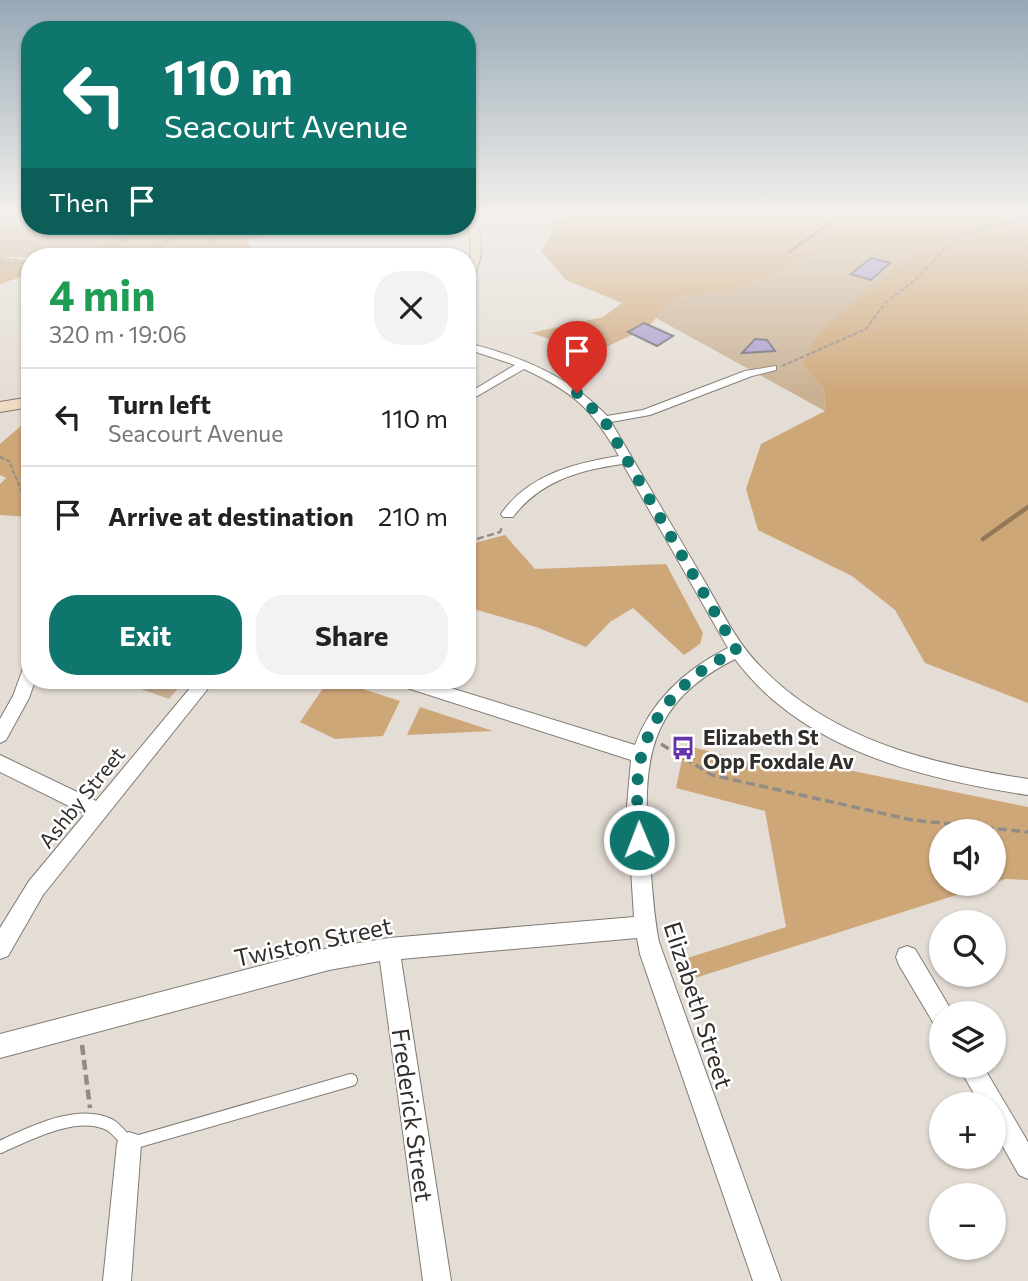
<!DOCTYPE html>
<html lang="en">
<head>
<meta charset="utf-8">
<style>
  :root { --surface:#fff; --page:#f2f2f2; --text:#222; --muted:#767676; --line:#e0e0e0; --accent:#0f766e }
  body { margin:0; font-family:Commissioner,sans-serif; background:var(--page); color:var(--text); height:100vh; display:flex; flex-direction:column; font-size:26px; white-space:nowrap }
  * { box-sizing:border-box; margin:0 }
  p { font-size:23px; color:var(--muted) }
  .icon { flex:none; width:38px; height:38px; fill:none; stroke:currentColor; stroke-width:2; stroke-linecap:round; stroke-linejoin:round }
  .map { position:relative; flex:1; overflow:hidden }
  .panel { position:absolute; left:21px; top:248px; width:455px; height:441px; display:flex; flex-direction:column; background:var(--surface); border-radius:28px; box-shadow:0 2px 5px #0004 }
  .panel>* { flex:none }
  .banner { position:absolute; left:21px; top:21px; width:455px; height:214px; border-radius:28px; box-shadow:0 2px 5px #0004; background:#0f766e; color:#fff; overflow:hidden }
  .controls { position:absolute; left:929px; top:819px; display:grid; gap:14px }
  .controls a { display:grid; place-items:center; width:77px; height:77px; border-radius:50%; background:var(--surface); box-shadow:0 2px 5px #0004; font-size:35px }
  .pin { position:absolute; display:grid; place-items:center; width:60px; height:60px; color:#fff; margin:-72px -30px; border-radius:50% 50% 50% 0; rotate:-45deg; box-shadow:0 0 7px #0007 }
  .pin .icon { rotate:45deg }
  .me { position:absolute; width:77px; margin:-38px; rotate:359deg; stroke-linejoin:round; filter:drop-shadow(0 0 5px #0008) }
  .turn { display:flex; align-items:center; gap:24px; height:147px; padding:0 28px; font-size:32px }
  .turn .icon { width:91px; height:91px; stroke-width:2.5 }
  .turn b { display:block; font-size:49px; line-height:60px }
  .then { display:flex; align-items:center; height:66px; padding:0 28px; background:#0003; gap:14px; font-size:26px }
  .round { display:grid; place-items:center; flex:none; width:74px; height:74px; border-radius:28px; background:var(--page) }
  .overview { display:flex; align-items:center; justify-content:space-between; height:119px; padding:0 28px }
  h1 { font-size:42px; font-weight:700; line-height:52px; color:#1e9e55 }
  .cta { display:flex; gap:14px; margin-top:auto; padding:14px 28px }
  .cta a { flex:1; height:80px; border-radius:28px; background:var(--accent); color:#fff; font-size:28px; font-weight:700; line-height:80px; text-align:center }
  .cta a+a { background:var(--page); color:var(--text) }
  ul { padding:0; list-style:none }
  li { display:flex; align-items:center; gap:21px; height:98px; padding:0 28px; border-top:2px solid var(--line) }
  li div { flex:1 }
  li b { display:block; font-size:26px }
  li em { font-style:normal }
  .map>svg:first-child { display:block }
  .green { fill:#c9b092 }
  .forest { fill:#cea779 }
  .lines { fill:none; stroke-linecap:round; stroke-linejoin:round }
  .stream-far1 { stroke:#937857; stroke-width:2.5 }
  .stream { stroke:#937857; stroke-width:4.5 }
  .building { fill:#aa9acf; stroke:#6c6a72; stroke-width:2 }
  .lane-casing { stroke:#817b74; stroke-width:14 }
  .street-casing { stroke:#817b74; stroke-width:2 }
  .secondary-casing { stroke:#817b74; stroke-width:2 }
  .path-far3 { stroke:#918c86; stroke-width:2; stroke-dasharray:4.5 2; stroke-linecap:butt }
  .path-far2 { stroke:#918c86; stroke-width:2.5; stroke-dasharray:7 3.5; stroke-linecap:butt }
  .path-far1 { stroke:#918c86; stroke-width:3.5; stroke-dasharray:9 4.5; stroke-linecap:butt }
  .path { stroke:#918c86; stroke-width:4.5; stroke-dasharray:10 5; stroke-linecap:butt }
  .lane { stroke:#fff; stroke-width:12 }
  .street { fill:#fff; fill-rule:evenodd }
  .secondary { fill:#eedbc1; fill-rule:evenodd }
  .route { stroke:#0f766e; stroke-width:12; stroke-dasharray:0 21.6 }
  .labels { text-anchor:middle; dominant-baseline:central; stroke-width:5; stroke-linejoin:round; paint-order:stroke }
  .poi-label { font-size:21px; font-weight:bold; fill:#302d2a; stroke:#fff; text-anchor:start }
  .street-label { font-size:21px; fill:#302d2a; stroke:#fff }
  .near-street-label { font-size:24px; fill:#302d2a; stroke:#fff }
</style>
</head>
<body>
<div class="map">
<svg width="1028" height="1281" viewBox="0 0 1028 1281">
  <rect width="100%" height="100%" fill="#e4ddd5"/>
  <path class="green" d="M0,215H30V226H126L128,231L72,257H0Z
    M877,248L915,252L818,333L802,363L824,389L825,411L656,318L675,297L722,293L820,254Z
    M127,681H184L169,699L127,684Z"/>
  <path class="forest" d="M577,215H1028V703L925,663L895,610L852,576L758,530L746,489L761,444L825,411L824,389L802,363L818,333L914,252L877,248L820,254L722,293L675,297L647,328L593,353L531,333L603,317L622,303L566,280L541,251L550,237L554,219Z
    M126,226H295L297,228L247,240L254,255L248,257H72L128,231Z
    M0,257L30,260V274L0,284Z
    M30,418V517L0,515V484L6,478L0,475V444Z
    M505,535L535,569L666,564L703,633L700,644L684,655L633,608L610,622L586,647L536,627L467,607V545Z
    M328,681H338L400,701L383,736L335,739L300,722Z
    M420,707L493,731L407,735Z
    M685,745L765,766L773,759L829,766L1028,807V880L1005,879L994,883V831H942V884H991L692,979L684,959L786,927L765,811L676,788Z"/>
  <g class="lines">
    <path class="stream-far1" d="M789,252L829,224L832,215"/>
    <path class="stream" d="M983,539L1028,507"/>
  </g>
  <path class="building" d="M871,258L890,263L871,280L851,274Z
    M644,323L673,336L657,346L628,332Z
    M755,339L767,340L775,351L742,353Z"/>
  <g class="lines">
    <g class="lane-casing">
      <path id="lane" d="M0,1147C29,1134 78,1108 110,1125C117,1129 123,1138 129,1144L351,1080"/>
    </g>
    <g class="street-casing">
      <path id="street" d="M467,343C520,356 569,376 607,416L643,410L745,371L776,366V370L752,376L650,415L611,422C641,474 672,525 702,577C720,607 735,641 760,666C831,740 930,764 1028,779V795C923,779 802,750 735,659C647,703 642,762 649,850C652,881 653,912 659,942L781,1281H753L640,954L637,938L401,959L451,1281H423L380,961L329,970L0,1058V1034L329,948L389,938L634,917L627,806L631,760L401,686L399,681H428L635,745C651,701 686,669 728,648L623,464C579,470 540,481 513,517H503L501,514C528,475 574,463 619,456C592,409 574,392 524,369L467,402V394L515,365L467,349Z
        M30,665V681H35L29,698L6,740L0,743V719L13,696L24,666Z
        M196,681H214L43,895L8,956L0,959V928L29,881L85,814L0,772V755L96,801Z
        M907,946L915,949L950,1008L952,1013H942V1027L934,1024L899,965L896,957L899,949Z
        M958,1066H983L1028,1142V1179L1019,1175L994,1131V1104H980Z
        M129,1132L138,1135L141,1144L131,1281H103L117,1144L120,1135Z"/>
    </g>
    <g class="secondary-casing">
      <path id="secondary" d="M467,215H471C485,237 484,259 471,282L467,283L471,248Z
        M30,397V407L0,412V402Z"/>
    </g>
    <path class="path-far3" d="M221,226L210,236L212,254L240,257
      M92,257L123,240L136,226
      M142,257L192,226
      M0,262L30,264
      M782,366L866,329L885,303L920,276L956,236L1028,217
      M0,457L9,461L24,497"/>
    <path class="path-far2" d="M22,496L30,501
      M467,542L500,532L503,525"/>
    <path class="path-far1" d="M661,744L712,775L912,820L1028,832"/>
    <path class="path" d="M82,1045L90,1108"/>
    <use href="#lane" class="lane"/>
    <use href="#street" class="street"/>
    <use href="#secondary" class="secondary"/>
  </g>
  <linearGradient id="sky" x2="0" y2="1"><stop stop-color="#97a9b6"/><stop offset="0.54" stop-color="#f3f0ec"/><stop offset="1" stop-color="#f3f0ec" stop-opacity="0"/></linearGradient>
  <rect width="1028" height="395" fill="url(#sky)"/>
  <g class="lines">
    <path class="route" d="M577,393L604,420L737,651C693,670 655,706 642,754C634,781 638,813 639,840"/>
  </g>
  <defs>
    <g id="bus-bare" transform="scale(1.89)"><path d="M-5-6H5V4H4V6H2V4H-2V6H-4V4H-5ZM-3.5-4V0h7V-4ZM-3.5 1.2v1.5H-2V1.2ZM2 1.2v1.5H3.5V1.2Z" fill="#6632aa" stroke="#fff" stroke-width="2.5" paint-order="stroke"/></g>
  </defs>
  <g fill-rule="evenodd">
    <use href="#bus-bare" x="683" y="748"/>
  </g>
  <g class="labels">
    <g class="poi-label">
      <text x="703" y="736">Elizabeth St<tspan x="703" dy="24">Opp Foxdale Av</tspan></text>
    </g>
    <g class="street-label">
      <text transform="translate(81 797) rotate(-51)">Ashby Street</text>
    </g>
    <g class="near-street-label">
      <text transform="translate(313 941) rotate(-12)">Twiston Street</text>
      <text transform="translate(699 1005) rotate(72)">Elizabeth Street</text>
      <text transform="translate(413 1115) rotate(82)">Frederick Street</text>
    </g>
  </g>
</svg>
<div class="controls">
<a><svg class="icon" aria-label="sound" viewBox="0 0 24 24"><path d="M4 9h4l5-4v14l-5-4H4zM17 9q2 3 0 6"/></svg></a>
<a><svg class="icon" aria-label="search" viewBox="0 0 24 24"><circle cx="10" cy="10" r="6"/><path d="M15 15l6 6"/></svg></a>
<a><svg class="icon" aria-label="layers" viewBox="0 0 24 24"><path d="M12 4l9 5-9 5-9-5zM3 14l9 5 9-5"/></svg></a>
<a>+</a>
<a>−</a>
</div>
<div class="pin" style="left:577px;top:393px;background:#d93025"><svg class="icon" aria-label="arrive" viewBox="0 0 24 24"><path d="M6 21V4h12l-3 4 3 4H6"/></svg></div>
<svg class="me" style="left:639px;top:840px" viewBox="-20 -20 40 40"><circle r="17" fill="#0f766e" stroke="#fff" stroke-width="3"/><path d="M0-11L8 9 0 5-8 9z" fill="#fff"/></svg>
<div class="banner">
<div class="turn"><svg class="icon" aria-label="left" viewBox="0 0 24 24"><path d="M17 20v-9H6M10 6l-5 5 5 5"/></svg><div><b>110 m</b>Seacourt Avenue</div></div>
<div class="then">Then<svg class="icon" aria-label="arrive" viewBox="0 0 24 24"><path d="M6 21V4h12l-3 4 3 4H6"/></svg></div>
</div>
<section class="panel">
<div class="overview"><div><h1>4 min</h1><p>320 m · 19:06</p></div><a class="round"><svg class="icon" aria-label="close" viewBox="0 0 24 24"><path d="M6 6l12 12M18 6L6 18"/></svg></a></div>
<ul>
<li><svg class="icon" aria-label="left" viewBox="0 0 24 24"><path d="M17 20v-9H6M10 6l-5 5 5 5"/></svg><div><b>Turn left</b><p>Seacourt Avenue</p></div><em>110 m</em></li>
<li><svg class="icon" aria-label="arrive" viewBox="0 0 24 24"><path d="M6 21V4h12l-3 4 3 4H6"/></svg><div><b>Arrive at destination</b></div><em>210 m</em></li>
</ul>
<div class="cta"><a>Exit</a><a>Share</a></div>
</section>
</div>
</body>
</html>
